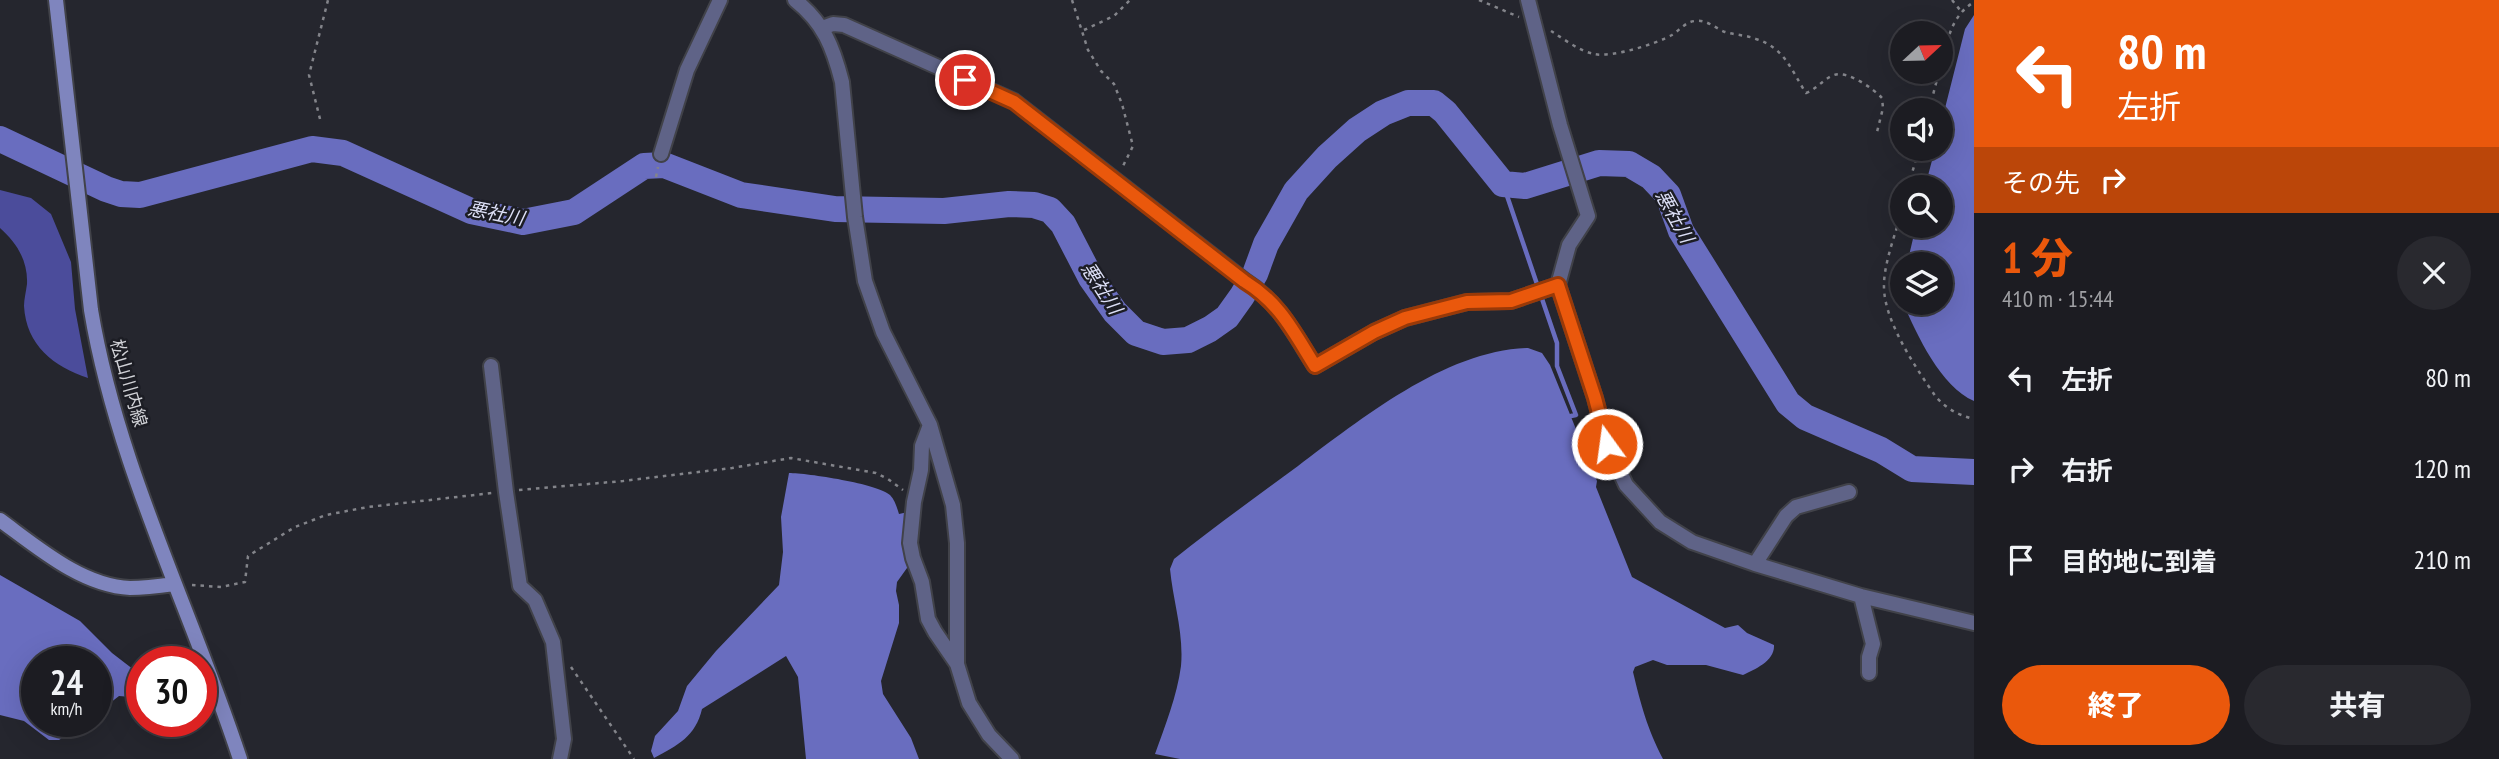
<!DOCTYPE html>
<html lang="ja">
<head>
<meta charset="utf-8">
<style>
  :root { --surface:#1c1c22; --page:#29292f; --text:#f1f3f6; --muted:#a0a1a5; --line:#3a3a40; --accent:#ea580c }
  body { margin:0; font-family:"PT Sans Narrow","Noto Sans JP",sans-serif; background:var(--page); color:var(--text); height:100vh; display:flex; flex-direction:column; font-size:26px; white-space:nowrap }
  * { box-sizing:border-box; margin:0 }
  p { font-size:23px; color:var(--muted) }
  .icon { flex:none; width:38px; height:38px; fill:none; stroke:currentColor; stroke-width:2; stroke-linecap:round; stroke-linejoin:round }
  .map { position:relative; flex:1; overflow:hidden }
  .sheet { display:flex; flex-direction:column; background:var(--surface); width:525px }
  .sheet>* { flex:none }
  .guide { background:#ea580c; color:#fff; overflow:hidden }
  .needle { width:46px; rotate:68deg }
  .controls { position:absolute; left:1890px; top:21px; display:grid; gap:14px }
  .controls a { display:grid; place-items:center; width:63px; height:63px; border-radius:50%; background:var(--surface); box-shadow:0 7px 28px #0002,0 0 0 2px var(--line); font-size:35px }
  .speed { position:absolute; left:21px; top:646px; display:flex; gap:14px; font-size:35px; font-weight:700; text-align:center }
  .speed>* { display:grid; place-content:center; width:91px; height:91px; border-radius:50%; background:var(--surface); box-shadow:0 7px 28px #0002,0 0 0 2px var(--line); line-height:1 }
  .speed small { font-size:18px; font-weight:400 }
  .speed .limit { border:10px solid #d22; background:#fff; color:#111 }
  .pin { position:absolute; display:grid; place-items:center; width:60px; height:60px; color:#fff; margin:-30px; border:4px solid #fff; border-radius:50%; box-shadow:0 2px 7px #0007 }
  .me { position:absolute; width:77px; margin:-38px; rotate:346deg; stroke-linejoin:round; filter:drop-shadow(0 0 5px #0008) }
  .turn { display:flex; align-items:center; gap:24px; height:147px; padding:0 28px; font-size:32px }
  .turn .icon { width:91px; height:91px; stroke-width:2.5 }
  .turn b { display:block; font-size:49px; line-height:60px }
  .then { display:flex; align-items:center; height:66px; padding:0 28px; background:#0003; gap:14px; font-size:26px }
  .round { display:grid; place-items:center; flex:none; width:74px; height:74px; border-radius:37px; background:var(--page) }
  .headline { display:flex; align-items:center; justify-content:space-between; height:119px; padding:0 28px }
  h1 { font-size:42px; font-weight:800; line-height:52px; color:var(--accent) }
  .primary-button { display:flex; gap:14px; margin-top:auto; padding:14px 28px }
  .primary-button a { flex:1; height:80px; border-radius:42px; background:var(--accent); color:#fff; font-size:28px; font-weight:800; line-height:80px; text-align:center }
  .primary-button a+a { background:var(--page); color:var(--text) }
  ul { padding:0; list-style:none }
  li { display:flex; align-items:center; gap:21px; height:91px; padding:0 28px }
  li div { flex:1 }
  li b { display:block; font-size:26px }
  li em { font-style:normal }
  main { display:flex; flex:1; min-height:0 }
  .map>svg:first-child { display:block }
  .forest { fill:#4b4c9b }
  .water { fill:#696dbf }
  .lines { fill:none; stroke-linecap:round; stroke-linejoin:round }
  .stream { stroke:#696dbf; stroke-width:4.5 }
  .river { stroke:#696dbf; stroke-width:26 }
  .street-casing { stroke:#414249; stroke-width:18 }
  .secondary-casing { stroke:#414249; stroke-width:18 }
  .path { stroke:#83848a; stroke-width:2.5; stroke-dasharray:3.5 5; stroke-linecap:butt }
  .street { stroke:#5f6387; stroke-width:14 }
  .secondary { stroke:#7f85be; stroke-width:14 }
  .route-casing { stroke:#983908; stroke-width:18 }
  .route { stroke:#ea580c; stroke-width:12 }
  .labels { text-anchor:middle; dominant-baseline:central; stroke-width:5; stroke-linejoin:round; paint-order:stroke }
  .street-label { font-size:18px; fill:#d1d2d7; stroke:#1c1d24 }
  .water-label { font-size:19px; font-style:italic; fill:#dcdff6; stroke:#1c1d24 }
</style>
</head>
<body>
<main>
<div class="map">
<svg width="1974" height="759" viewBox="0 0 1974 759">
  <rect width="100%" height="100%" fill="#25262e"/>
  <path class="forest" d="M0,190L31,198L51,214L71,262L75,309L88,378C54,367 26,345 24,306C24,299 26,292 27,284C28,261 17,243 0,228Z"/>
  <path class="water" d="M1974,15V401C1941,387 1917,335 1903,303H1941V264H1907L1916,226H1941V187H1925L1935,149H1941V124L1965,29Z
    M1528,348L1542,353L1550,365L1597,481L1596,487L1632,577L1725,628L1738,625L1747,633L1774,645C1775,661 1755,669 1743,675L1706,665H1667L1653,660L1635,667L1633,672C1641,705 1647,728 1663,759H1180L1155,754C1165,726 1177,696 1181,666C1184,633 1173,601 1170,569L1174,559C1214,527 1256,497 1298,466C1361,419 1446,350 1528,348Z
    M789,473C807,473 879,484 890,495C895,500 897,508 899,514L908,512L909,559L907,568L897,582L896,591L899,605V623L881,681L883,694L911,738L919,759H806L798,677L786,656L702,709C696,736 677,746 654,758L651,751L655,736L678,711L687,686L716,651L779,585L783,552L781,517Z
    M0,575L80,621L112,653L138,673L131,697L119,696L96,714V662H37V721H87L59,740H49L24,721L0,715Z"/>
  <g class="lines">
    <path class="stream" d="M1503,184L1557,343V366L1576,415L1571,416"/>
    <path class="river" d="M0,139L106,189L121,194L140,195L312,149L343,153L471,211L523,222L574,212L644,166L664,165L741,195L835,209L944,211L1009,204L1034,205L1050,210L1063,224L1091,278L1115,312L1136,333L1163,342L1188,340L1210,329L1227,317L1242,296L1255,274L1266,244L1296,191L1327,157L1357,130L1383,113L1408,103H1434L1445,112L1503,184L1525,186L1599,163L1629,164L1651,177L1668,195L1681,231L1788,403L1805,417L1881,450L1912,469L1974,472"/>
    <g class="street-casing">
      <path id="street" d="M795,0C824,23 833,47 842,82L855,217L865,281L883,332L930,425L922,446L921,470L914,502L910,543L913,558L922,582L928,619L935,632L957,664L969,703L989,735L1012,759
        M1528,0L1560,125L1588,216L1569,245L1558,285L1595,398L1607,444L1626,485L1660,522L1692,542L1755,564L1861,596L1974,623
        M822,28L833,24L844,25L1014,101L1244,280C1280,303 1293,332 1315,366L1374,332L1405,318L1467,302L1511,301L1558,285
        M661,154L687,70L720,0
        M491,366L506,492L520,586L535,600L553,642L564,739L560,759
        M930,425L953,505L957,543V664
        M1755,564L1786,516L1796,507L1849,492
        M1861,596L1873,644L1869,657V673"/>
    </g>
    <g class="secondary-casing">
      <path id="secondary" d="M56,0L91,310C117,466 191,609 240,759
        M0,520C37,547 82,586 130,588C145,588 160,586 174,584"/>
    </g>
    <path class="path" d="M1072,0L1088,50L1101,71L1114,84L1122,104L1133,146L1122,168
      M1479,0L1519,17
      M1952,0L1960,10
      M1084,30L1114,16L1130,0
      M1551,31C1564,39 1579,51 1594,54C1611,58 1656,44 1672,35C1680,30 1685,22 1695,21C1706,19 1715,28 1725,32C1735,35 1746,35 1756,39C1785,48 1791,70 1806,93C1817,89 1823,79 1834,75C1847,70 1874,89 1882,98L1883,108L1877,132
      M1941,67C1948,40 1950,17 1974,2
      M1929,110L1939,72
      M320,119L309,75L328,0
      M656,177L658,167
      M1908,187L1919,149
      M1902,211C1896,232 1884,263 1884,285C1883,320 1916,368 1936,397C1947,409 1958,415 1974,419
      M519,490L623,481L732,468L791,458L876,473L888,479L903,490
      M192,585L221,587L245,582L248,556L295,527L326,515L368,507L492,493
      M571,667L634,759"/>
    <use href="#street" class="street"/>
    <use href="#secondary" class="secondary"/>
  </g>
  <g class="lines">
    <g class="route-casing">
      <path id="route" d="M965,80L1014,102L1244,281C1280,303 1293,331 1315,366L1374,332L1405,318L1467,302L1511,301L1558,285L1595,398L1607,444"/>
    </g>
    <use href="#route" class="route"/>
  </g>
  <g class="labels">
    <g class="street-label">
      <text transform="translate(129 383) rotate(74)">松山川内線</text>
    </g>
    <g class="water-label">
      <text transform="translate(496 213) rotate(11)">悪社川</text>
      <text transform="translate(1675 216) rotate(61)">悪社川</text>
      <text transform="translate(1102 288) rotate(57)">悪社川</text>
    </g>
  </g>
</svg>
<div class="controls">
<a><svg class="needle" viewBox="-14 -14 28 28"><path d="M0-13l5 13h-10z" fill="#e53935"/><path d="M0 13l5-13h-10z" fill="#a0a1a5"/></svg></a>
<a><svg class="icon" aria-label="sound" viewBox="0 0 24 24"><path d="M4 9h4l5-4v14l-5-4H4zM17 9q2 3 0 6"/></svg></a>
<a><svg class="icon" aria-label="search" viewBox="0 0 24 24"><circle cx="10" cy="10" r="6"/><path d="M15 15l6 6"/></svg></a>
<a><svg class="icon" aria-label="layers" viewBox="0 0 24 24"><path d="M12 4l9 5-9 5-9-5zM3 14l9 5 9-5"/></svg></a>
</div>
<div class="speed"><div>24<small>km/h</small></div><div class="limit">30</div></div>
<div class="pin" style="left:965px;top:80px;background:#d93025"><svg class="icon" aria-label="arrive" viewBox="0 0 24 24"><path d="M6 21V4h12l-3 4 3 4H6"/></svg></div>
<svg class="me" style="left:1607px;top:444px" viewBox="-20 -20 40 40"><circle r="17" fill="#ea580c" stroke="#fff" stroke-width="3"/><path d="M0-11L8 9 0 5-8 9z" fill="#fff"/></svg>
</div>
<section class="sheet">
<div class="guide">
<div class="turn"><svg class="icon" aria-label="left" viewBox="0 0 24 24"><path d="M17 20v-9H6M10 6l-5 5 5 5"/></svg><div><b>80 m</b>左折</div></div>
<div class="then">その先<svg class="icon" aria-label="right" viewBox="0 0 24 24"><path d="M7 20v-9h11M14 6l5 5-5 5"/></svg></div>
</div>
<div class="headline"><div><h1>1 分</h1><p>410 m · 15:44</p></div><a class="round"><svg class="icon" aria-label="close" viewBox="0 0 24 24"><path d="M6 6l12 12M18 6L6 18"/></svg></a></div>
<ul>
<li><svg class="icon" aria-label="left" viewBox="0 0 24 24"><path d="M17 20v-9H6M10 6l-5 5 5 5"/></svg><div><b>左折</b></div><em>80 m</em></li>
<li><svg class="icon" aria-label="right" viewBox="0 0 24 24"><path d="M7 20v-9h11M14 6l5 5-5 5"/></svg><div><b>右折</b></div><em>120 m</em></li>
<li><svg class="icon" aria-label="arrive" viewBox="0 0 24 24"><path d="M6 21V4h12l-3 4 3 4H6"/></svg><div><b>目的地に到着</b></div><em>210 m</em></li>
</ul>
<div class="primary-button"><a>終了</a><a>共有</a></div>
</section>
</main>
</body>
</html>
